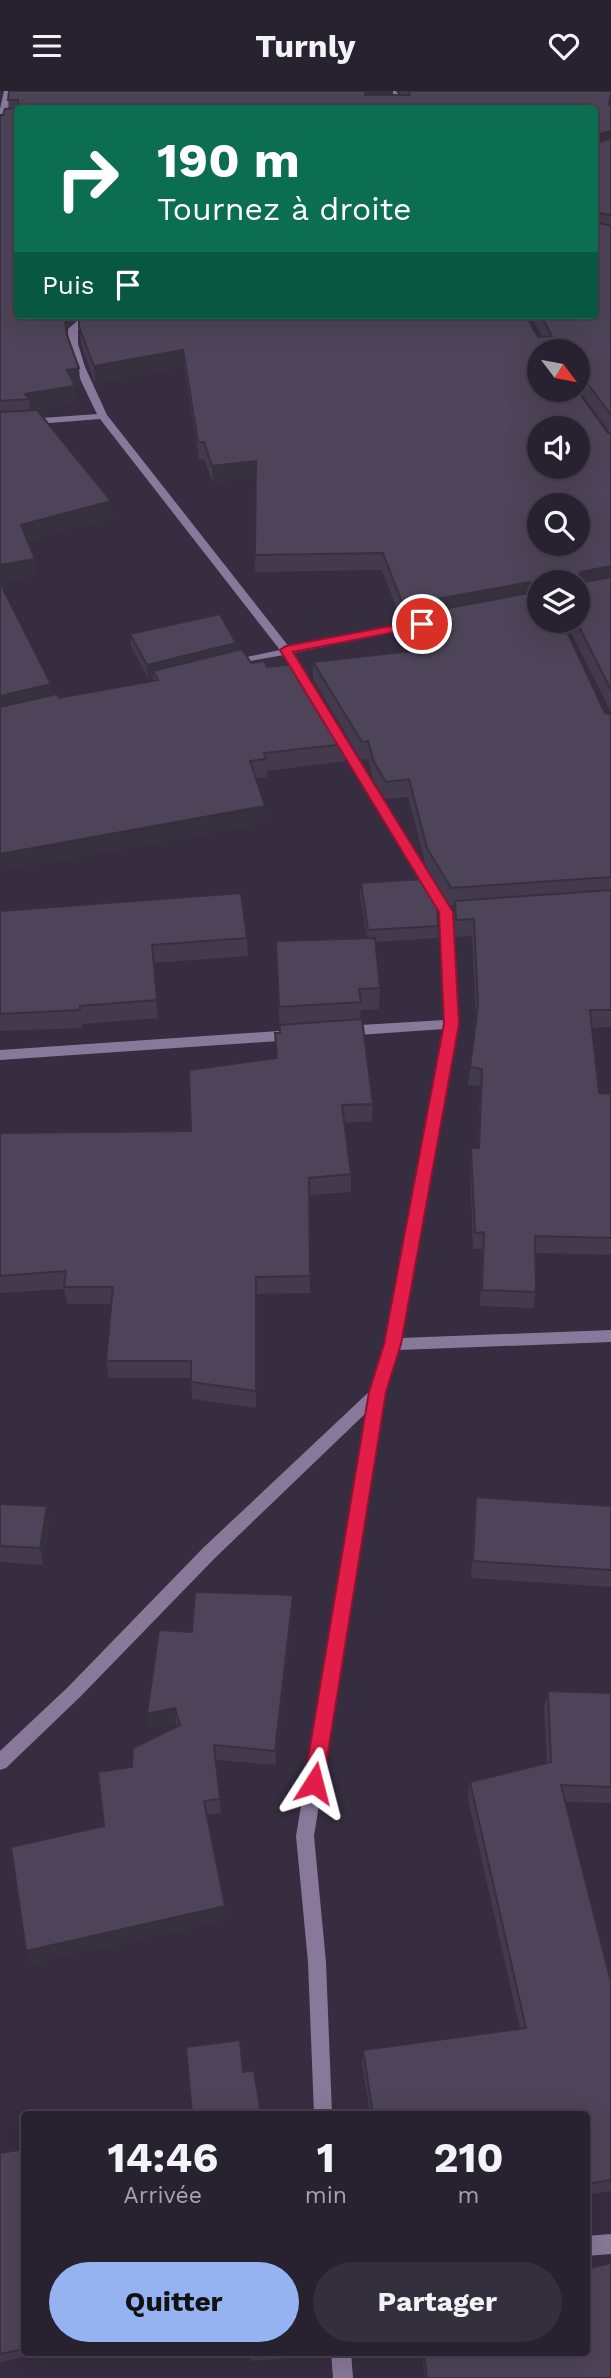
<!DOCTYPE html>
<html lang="fr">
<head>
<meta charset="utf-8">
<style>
  :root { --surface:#282230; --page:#342f3c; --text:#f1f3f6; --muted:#a5a4ab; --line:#443f4c; --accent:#95b2f1 }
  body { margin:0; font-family:"Work Sans",sans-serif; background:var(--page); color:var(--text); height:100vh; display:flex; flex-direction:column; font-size:26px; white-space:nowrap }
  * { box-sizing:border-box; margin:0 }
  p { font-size:23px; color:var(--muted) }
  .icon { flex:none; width:38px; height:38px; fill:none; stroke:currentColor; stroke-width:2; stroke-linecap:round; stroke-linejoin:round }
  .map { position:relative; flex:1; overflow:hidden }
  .drawer { position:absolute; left:21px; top:2020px; width:569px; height:245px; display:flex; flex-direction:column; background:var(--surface); border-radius:7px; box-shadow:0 7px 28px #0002,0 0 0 2px var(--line) }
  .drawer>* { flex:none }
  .guide { position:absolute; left:14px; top:14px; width:584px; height:214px; border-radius:7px; box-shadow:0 7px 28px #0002,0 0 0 2px var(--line); background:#0b6e4f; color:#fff; overflow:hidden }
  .needle { width:46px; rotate:122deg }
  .controls { position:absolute; left:527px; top:248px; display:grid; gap:14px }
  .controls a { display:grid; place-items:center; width:63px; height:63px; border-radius:50%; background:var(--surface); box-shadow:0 7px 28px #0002,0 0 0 2px var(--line); font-size:35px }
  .pin { position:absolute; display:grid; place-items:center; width:60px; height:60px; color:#fff; margin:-30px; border:4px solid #fff; border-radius:50%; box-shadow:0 2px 7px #0007 }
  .me { position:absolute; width:77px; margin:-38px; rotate:9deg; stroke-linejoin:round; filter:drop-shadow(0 0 5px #0008) }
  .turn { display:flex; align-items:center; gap:24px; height:147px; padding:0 28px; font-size:32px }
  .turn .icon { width:91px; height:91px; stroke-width:2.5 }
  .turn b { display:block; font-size:49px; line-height:60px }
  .then { display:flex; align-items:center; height:66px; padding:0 28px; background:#0003; gap:14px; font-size:26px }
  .eta { display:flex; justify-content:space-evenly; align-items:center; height:119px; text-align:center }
  .eta b { font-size:42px; font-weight:700; line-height:49px }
  .cta { display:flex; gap:14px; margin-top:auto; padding:14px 28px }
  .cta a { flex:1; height:80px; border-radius:42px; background:var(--accent); color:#111; font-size:28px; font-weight:700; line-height:80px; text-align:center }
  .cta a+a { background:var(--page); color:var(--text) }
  header { display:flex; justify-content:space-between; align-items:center; height:91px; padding:0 28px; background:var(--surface); font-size:32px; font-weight:700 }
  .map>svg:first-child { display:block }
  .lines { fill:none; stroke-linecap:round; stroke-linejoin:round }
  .street { fill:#887899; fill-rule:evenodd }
  .wall { fill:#433a4d; fill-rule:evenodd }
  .shaded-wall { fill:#37303e }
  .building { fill:#4e4459; stroke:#37303e; stroke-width:2; fill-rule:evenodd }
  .route { fill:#e11d48; stroke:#92132f; stroke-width:2 }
</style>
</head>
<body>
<header><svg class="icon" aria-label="menu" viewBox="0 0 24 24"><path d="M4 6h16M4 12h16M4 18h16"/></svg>Turnly<svg class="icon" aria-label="heart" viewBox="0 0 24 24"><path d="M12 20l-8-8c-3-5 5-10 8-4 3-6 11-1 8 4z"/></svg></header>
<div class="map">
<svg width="611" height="2287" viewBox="0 0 611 2287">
  <rect width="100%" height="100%" fill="#362d40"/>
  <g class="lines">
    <path class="street" d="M4,0H12L4,36L0,38V18Z
      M388,0H396L408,18H400Z
      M84,224H110L87,229L78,239V253L85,276L107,324L290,557L424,529L428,530V534L294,562L309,588L304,591L300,590L284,564L228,574V570L280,559L100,328L0,336V330L97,323C84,295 68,269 68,238Z
      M336,637L342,641L451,821L457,933L401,1247L611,1239V1251L399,1259L385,1301L314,1745L326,1871L332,2023H314L308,1871L296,1745L367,1321L215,1467L80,1606L6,1677L0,1679V1660L68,1596L203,1457L372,1298L386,1253L444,938L344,945L338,940L344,935L444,929L439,821L330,641Z
      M293,939L299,944L293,949L0,969V959Z
      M611,2143V2163L586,2165V2145Z
      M331,2261H351L353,2287H333Z"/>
  </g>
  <path class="wall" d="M393,0V4H401L399,0H611L610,14H611V621L565,530H578V492H539L605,622L611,624V936L592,937L599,1002L611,1003V1164L535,1162L536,1201L533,1217L480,1215L482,1158H473L470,1074L471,1057H478L480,995L468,994L476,928L472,845L455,846L454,827L455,814H449L426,775L408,706L385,708L373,689L368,668L361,669L313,588V571L414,560L407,542V530L402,531L382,479L255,481L256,387L213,392L204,368H199L184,276L95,292L81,253L79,225L66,238L67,244L79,277L80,294L75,295L76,312L37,319L111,410L113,427L28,450L37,485L0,492V24H3L9,18L8,9ZM595,18V224H530L542,245L538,246L525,224H18ZM539,261H578V298L610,342H608Z
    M130,543L237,559L251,572L267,576L345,653V670L267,680V686L256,687L265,715V733L53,604L59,607L153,590V585L148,587L131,555Z
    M361,792L438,835V847L376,851L380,897L379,918L361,919L360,928L373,1013L372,1030L344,1032L351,1083V1101L309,1104L310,1202L257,1203L256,1317L192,1308L191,1287H109L106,1270L111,1213H67L64,1198L0,1202V1042L191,1040L276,967L275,942H280L276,850L367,847L360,805Z
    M0,820L247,847L248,865L153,872L158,927L82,933V937L0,940Z
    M476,1406L611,1415V1496L471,1487L474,1424Z
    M0,1413L47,1415L50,1432L43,1474L0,1471Z
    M293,1504V1520L276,1674L216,1669L221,1722L206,1724L226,1829L30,1873L104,1735L132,1676L177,1635L176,1632L149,1638L192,1541Z
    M548,1600L611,1602V1712L565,1711L611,1891V2100L586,2104V2023H370L362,1972L363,1959L520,1938L468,1708L470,1691L547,1672L544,1617Z
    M24,2058V2261H50L0,2271V2062Z
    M586,2178L611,2287H425L422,2261H586Z
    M249,2261H293V2267L250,2270Z"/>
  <path class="shaded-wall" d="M366,0H393V12L365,4Z
    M611,40V55L595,59V44Z
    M64,224H80L65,238Z
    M183,259L184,276L95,292L94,275Z
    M79,277L80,294L69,296L67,279Z
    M75,295L76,312L30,320L29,308L25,303Z
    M256,370V387L213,392L212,375Z
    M111,410L113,427L23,452L21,434Z
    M35,468L37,485L0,492V474Z
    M611,475V489L578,499L577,490L580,481Z
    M542,489V492H539V506L407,525V530L402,531L403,514Z
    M236,552L237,565L153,580V585L148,587L147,574Z
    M51,593L53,610L0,623V605Z
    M265,715V733L0,781V763Z
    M256,1186L257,1203L256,1317Z
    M47,1415L50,1432L43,1474L40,1457Z
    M293,1504V1520L276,1674L275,1660Z
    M175,1617L176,1632L149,1638L147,1623Z
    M225,1815L226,1829L30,1873L26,1860Z"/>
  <path class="building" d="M9,0H366L365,4H410L408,0H611L609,14H611V40L595,44V18H18V224H64L67,244L79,277L67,279L75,295L25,303L29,308L0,310V24H3L5,18L18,17V9H8Z
    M595,46L597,51L611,48V124L597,122L595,128Z
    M595,131L611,135V324L579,281L578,280V261H539V299H577L608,342H611V475L580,481L577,490L580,492L611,486V599L576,530H578V492H542V489L403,514L383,462L255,464L256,370L212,375L204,351H198L183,259L94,275L79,236V224H525L538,246L552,245L541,224H595ZM539,338H578V376H539ZM539,415H578V453H539Z
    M37,319L111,410L21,434L35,468L0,474V321Z
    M0,492L51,593L0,605Z
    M539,500V530H562L605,622L611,624V786L451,797L427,757L409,688L386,691L374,671L368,650L362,651L313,571L421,559L407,525Z
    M220,523L236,552L147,574L130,543Z
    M242,558L251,572L264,570L267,576L296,573L345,653L264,662L266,668L250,670L265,715L0,763V616L57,603L59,607L158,589L153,580Z
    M424,788L437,809L438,835L368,839L361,792Z
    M611,799V919H590L599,1002L611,1003V1147L535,1145L536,1201L482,1199L484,1141L475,1142L471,1057H479L482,978L470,976L478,915L474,828L456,829L455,810Z
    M241,802L247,847L152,854L157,909L80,915V919L0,923V820Z
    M375,847L380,897L359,898L361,911L279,916L276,850Z
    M362,928L373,1013L342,1014L351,1083L309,1087L310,1185L256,1186V1300L191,1291V1270H106L113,1196H64L66,1180L0,1185V1042L191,1040L189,979L277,967L275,942H280V934Z
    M476,1406L611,1415V1479L473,1470Z
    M0,1413L47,1415L40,1457L0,1455Z
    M195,1501L293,1504L275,1660L214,1654L220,1708L204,1710L225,1815L26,1860L11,1756L104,1735L98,1681L132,1676L133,1657L180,1634L175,1617L147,1623L159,1539L192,1541Z
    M548,1600L611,1602V1696L561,1694L611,1891V2089L586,2093V2023H373L363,1959L526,1937L470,1691L551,1671Z
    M240,1949L243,1981L254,1980L261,2023H192L186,1956Z
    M24,2058V2258L0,2263V2062Z
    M611,2172V2287H427L424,2261H586V2222H587L586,2178Z
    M249,2261H281L249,2263Z"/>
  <path class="route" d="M422,529L426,530V535L293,561L453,821L459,933L401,1253L386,1301L323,1692L321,1699L314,1702L307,1699L304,1692L369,1301L384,1253L444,933L439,821L280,559L286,555Z"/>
</svg>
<div class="controls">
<a><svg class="needle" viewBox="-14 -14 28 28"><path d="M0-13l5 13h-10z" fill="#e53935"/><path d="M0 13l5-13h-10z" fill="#a5a4ab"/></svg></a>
<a><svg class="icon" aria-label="sound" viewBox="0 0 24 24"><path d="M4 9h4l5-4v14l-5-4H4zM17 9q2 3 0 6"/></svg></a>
<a><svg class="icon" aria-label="search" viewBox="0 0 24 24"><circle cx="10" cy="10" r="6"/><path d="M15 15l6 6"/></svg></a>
<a><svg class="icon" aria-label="layers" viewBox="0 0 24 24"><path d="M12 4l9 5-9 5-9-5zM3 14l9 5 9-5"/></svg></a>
</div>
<div class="pin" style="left:422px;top:533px;background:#d93025"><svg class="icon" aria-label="arrive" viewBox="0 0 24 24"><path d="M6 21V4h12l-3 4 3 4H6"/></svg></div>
<svg class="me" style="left:314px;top:1692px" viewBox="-20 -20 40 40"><path d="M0-17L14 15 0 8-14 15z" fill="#e11d48" stroke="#fff" stroke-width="4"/></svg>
<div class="guide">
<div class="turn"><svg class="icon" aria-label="right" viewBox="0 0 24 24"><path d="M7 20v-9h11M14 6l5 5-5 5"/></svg><div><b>190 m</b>Tournez à droite</div></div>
<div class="then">Puis<svg class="icon" aria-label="arrive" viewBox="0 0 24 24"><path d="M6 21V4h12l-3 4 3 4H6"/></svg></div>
</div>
<section class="drawer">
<div class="eta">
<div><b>14:46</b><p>Arrivée</p></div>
<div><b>1</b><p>min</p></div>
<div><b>210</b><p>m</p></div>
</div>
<div class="cta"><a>Quitter</a><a>Partager</a></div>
</section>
</div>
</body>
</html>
